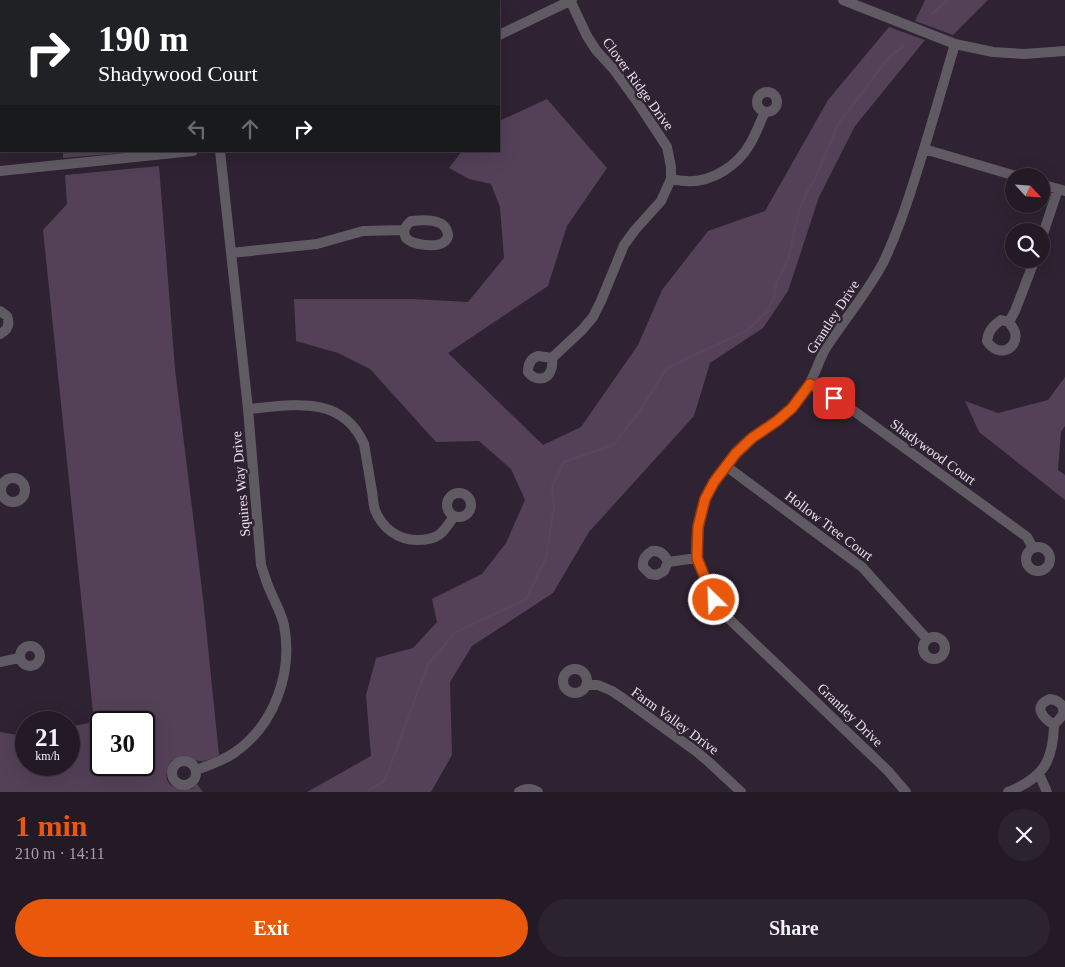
<!DOCTYPE html>
<html lang="en">
<head>
<meta charset="utf-8">
<style>
  :root { --surface:#231a26; --page:#2b232e; --text:#f1f3f6; --muted:#a3a1a7; --line:#403843; --accent:#ea580c }
  body { margin:0; font-family:Georgia,serif; background:var(--page); color:var(--text); height:100vh; display:flex; flex-direction:column; font-size:19px; white-space:nowrap }
  * { box-sizing:border-box; margin:0 }
  p { font-size:16px; color:var(--muted) }
  .icon { flex:none; width:28px; height:28px; fill:none; stroke:currentColor; stroke-width:2; stroke-linecap:round; stroke-linejoin:round }
  .map { position:relative; height:792px; overflow:hidden }
  .details { display:flex; flex-direction:column; background:var(--surface); flex:1 }
  .details>* { flex:none }
  .top-card { position:absolute; left:0px; top:0px; width:500px; height:152px; box-shadow:0 5px 20px #0002,0 0 0 1px var(--line); background:#202124; color:#fff; overflow:hidden }
  .needle { width:32px; rotate:116deg }
  .controls { position:absolute; left:1005px; top:168px; display:grid; gap:10px }
  .controls a { display:grid; place-items:center; width:45px; height:45px; border-radius:50%; background:var(--surface); box-shadow:0 5px 20px #0002,0 0 0 1px var(--line); font-size:25px }
  .speed { position:absolute; left:15px; top:711px; display:flex; gap:10px; font-size:25px; font-weight:700; text-align:center }
  .speed>* { display:grid; place-content:center; width:65px; height:65px; border-radius:50%; background:var(--surface); box-shadow:0 5px 20px #0002,0 0 0 1px var(--line); line-height:1 }
  .speed small { font-size:12px; font-weight:400 }
  .speed .limit { border:2px solid #111; border-radius:8px; background:#fff; color:#111 }
  .pin { position:absolute; display:grid; place-items:center; width:42px; height:42px; color:#fff; margin:-21px; border-radius:10px; box-shadow:0 2px 8px #0006 }
  .me { position:absolute; width:55px; margin:-28px; rotate:336deg; stroke-linejoin:round; filter:drop-shadow(0 0 4px #0008) }
  .turn { display:flex; align-items:center; gap:18px; height:105px; padding:0 15px; font-size:22px }
  .turn .icon { width:65px; height:65px; stroke-width:2.5 }
  .turn b { display:block; font-size:35px; line-height:42px }
  .lanes { display:flex; align-items:center; height:48px; padding:0 15px; background:#0003; justify-content:center; gap:25px; direction:ltr }
  .lanes .off { opacity:.35 }
  .round { display:grid; place-items:center; flex:none; width:52px; height:52px; border-radius:26px; background:var(--page) }
  .head { display:flex; align-items:center; justify-content:space-between; height:85px; padding:0 15px }
  h1 { font-size:30px; font-weight:700; line-height:38px; color:var(--accent) }
  .cta { display:flex; gap:10px; margin-top:auto; padding:10px 15px }
  .cta a { flex:1; height:58px; border-radius:30px; background:var(--accent); color:#fff; font-size:20px; font-weight:700; line-height:58px; text-align:center }
  .cta a+a { background:var(--page); color:var(--text) }
  .map>svg:first-child { display:block }
  .green { fill:#544158; fill-rule:evenodd }
  .lines { fill:none; stroke-linecap:round; stroke-linejoin:round }
  .stream { stroke:#58445c; stroke-width:2.5 }
  .minor { stroke:#605a62; stroke-width:10 }
  .route-casing { stroke:#983908; stroke-width:12 }
  .route { stroke:#ea580c; stroke-width:9 }
  .labels { text-anchor:middle; dominant-baseline:central; stroke-width:5; stroke-linejoin:round; paint-order:stroke }
  .street-label { font-size:14px; fill:#e9e0eb; stroke:#2f2232 }
</style>
</head>
<body>
<div class="map">
<svg width="1065" height="792" viewBox="0 0 1065 792">
  <rect width="100%" height="100%" fill="#2f2232"/>
  <path class="green" d="M925,0H988L953,35L915,21Z
    M889,27L925,40L855,126L819,197L788,291L763,328L710,363L694,416L589,532L553,593L472,646L450,682L452,755L431,792H307L371,756L366,695L376,658L413,648L437,622L432,599L482,574L506,543L525,500L511,469L479,441L436,442L370,369L338,353L296,341L294,299H413L468,302L504,258L500,207L491,184L469,179L449,168L462,151H499V121L547,99L607,168L567,226L548,286L448,353L543,445L581,427L638,345L662,290L708,231L765,211L828,100Z
    M63,151H146L63,158Z
    M159,166L175,369L203,598L219,755C214,757 209,760 203,761C188,762 187,754 171,761C160,783 170,790 192,789L197,784L203,792H0V732L23,736L26,735V765H69V727L94,722L43,230L67,204L65,175ZM144,722V765H101V722Z
    M1065,377V426L1061,432L1058,470L1065,475V500L979,432L965,401L998,413L1048,400Z"/>
  <g class="lines">
    <path class="stream" d="M932,14L947,0
      M367,792L385,780L428,664L456,632L526,599L546,558L554,507L552,486L564,462L613,445L639,412L667,368L748,330L768,311L774,297L777,281L789,257L794,233L800,208L807,192L815,179L839,123L889,57L904,46"/>
    <path class="minor" d="M843,0L955,44L993,52L1024,54L1065,51
      M265,1L268,0
      M499,35L572,0
      M757 102a10 10 0 1 1 20 0a10 10 0 1 1-20 0Z
      M924,149L1016,176
      M0,171L193,151
      M671,179C676,180 681,181 686,181C712,183 738,165 750,144C756,134 760,122 765,112
      M1041,184L1065,191
      M411,221C423,220 443,218 447,231C449,235 448,239 444,242C437,248 412,245 406,238C405,236 404,232 404,230L407,225Z
      M1041,240L1058,189
      M231,253L317,244L363,231L404,230
      M0,311L7,316C10,324 8,330 0,334
      M1001,320L1009,322C1011,325 1014,329 1015,332C1019,349 998,359 987,341C988,331 993,326 1001,320Z
      M1009,322L1015,311L1035,259
      M538,356L552,358C552,362 553,366 551,370C547,382 534,380 528,372C528,364 531,358 538,356Z
      M552,358L582,330L593,317L601,301L624,245L635,230L661,201L671,179V167L667,147L636,100L615,71L596,50L587,36L570,0
      M809,384L820,389L847,406L1027,537L1033,548
      M248,409C292,405 342,394 364,444C367,460 369,475 372,491C373,497 373,504 375,510C382,528 398,540 417,540C439,540 443,533 454,516
      M726,466L862,567L927,639
      M1 490a12 12 0 1 1 24 0a12 12 0 1 1-24 0Z
      M447 505a12 12 0 1 1 24 0a12 12 0 1 1-24 0Z
      M1026 559a12 12 0 1 1 24 0a12 12 0 1 1-24 0Z
      M652,551C660,550 665,555 668,562L664,571L657,575L650,574L643,567C642,560 645,555 652,551Z
      M668,562L697,558
      M923 648a11 11 0 1 1 22 0a11 11 0 1 1-22 0Z
      M20 656a10 10 0 1 1 20 0a10 10 0 1 1-20 0Z
      M0,662L19,658
      M563 681a12 12 0 1 1 24 0a12 12 0 1 1-24 0Z
      M586,685H598L612,691L624,699L697,752L710,763L741,792
      M1050,699C1058,700 1065,705 1063,714C1061,718 1057,721 1054,725C1043,718 1032,706 1050,699Z
      M172 773a12 12 0 1 1 24 0a12 12 0 1 1-24 0Z
      M196,770C210,765 222,761 234,753C275,725 293,672 284,625C281,611 272,597 267,583C265,577 263,571 261,565L248,409L220,151
      M1039,774L1047,792
      M519,792C525,788 532,788 538,792
      M906,792L888,771L726,616C715,601 709,591 703,573C701,569 698,564 697,559C694,543 699,514 705,499C713,478 736,451 754,437C767,428 782,420 793,407C798,402 802,395 806,389C815,377 818,361 826,348C844,320 867,293 883,263C896,236 906,207 915,178C929,134 942,88 955,44
      M1008,792C1043,778 1053,762 1054,725"/>
  </g>
  <g class="lines">
    <g class="route-casing">
      <path id="route" d="M714,600L697,558L698,527L705,499L714,482L736,453L752,438L777,421L792,408L810,384L820,389L834,398"/>
    </g>
    <use href="#route" class="route"/>
  </g>
  <g class="labels">
    <g class="street-label">
      <text transform="translate(638 84) rotate(54)">Clover Ridge Drive</text>
      <text transform="translate(833 317) rotate(-57)">Grantley Drive</text>
      <text transform="translate(933 452) rotate(36)">Shadywood Court</text>
      <text transform="translate(241 484) rotate(-95)">Squires Way Drive</text>
      <text transform="translate(829 526) rotate(37)">Hollow Tree Court</text>
      <text transform="translate(850 715) rotate(44)">Grantley Drive</text>
      <text transform="translate(675 721) rotate(36)">Farm Valley Drive</text>
    </g>
  </g>
</svg>
<div class="controls">
<a><svg class="needle" viewBox="-14 -14 28 28"><path d="M0-13l5 13h-10z" fill="#e53935"/><path d="M0 13l5-13h-10z" fill="#a3a1a7"/></svg></a>
<a><svg class="icon" aria-label="search" viewBox="0 0 24 24"><circle cx="10" cy="10" r="6"/><path d="M15 15l6 6"/></svg></a>
</div>
<div class="speed"><div>21<small>km/h</small></div><div class="limit">30</div></div>
<div class="pin" style="left:834px;top:398px;background:#d93025"><svg class="icon" aria-label="arrive" viewBox="0 0 24 24"><path d="M6 21V4h12l-3 4 3 4H6"/></svg></div>
<svg class="me" style="left:714px;top:600px" viewBox="-20 -20 40 40"><circle r="17" fill="#ea580c" stroke="#fff" stroke-width="3"/><path d="M0-11L8 9 0 5-8 9z" fill="#fff"/></svg>
<div class="top-card">
<div class="turn"><svg class="icon" aria-label="right" viewBox="0 0 24 24"><path d="M7 20v-9h11M14 6l5 5-5 5"/></svg><div><b>190 m</b>Shadywood Court</div></div>
<div class="lanes"><svg class="icon off" aria-label="left" viewBox="0 0 24 24"><path d="M17 20v-9H6M10 6l-5 5 5 5"/></svg><svg class="icon off" aria-label="ahead" viewBox="0 0 24 24"><path d="M12 20V5M6 11l6-6 6 6"/></svg><svg class="icon" aria-label="right" viewBox="0 0 24 24"><path d="M7 20v-9h11M14 6l5 5-5 5"/></svg></div>
</div>
</div>
<section class="details">
<div class="head"><div><h1>1 min</h1><p>210 m · 14:11</p></div><a class="round"><svg class="icon" aria-label="close" viewBox="0 0 24 24"><path d="M6 6l12 12M18 6L6 18"/></svg></a></div>
<div class="cta"><a>Exit</a><a>Share</a></div>
</section>
</body>
</html>
